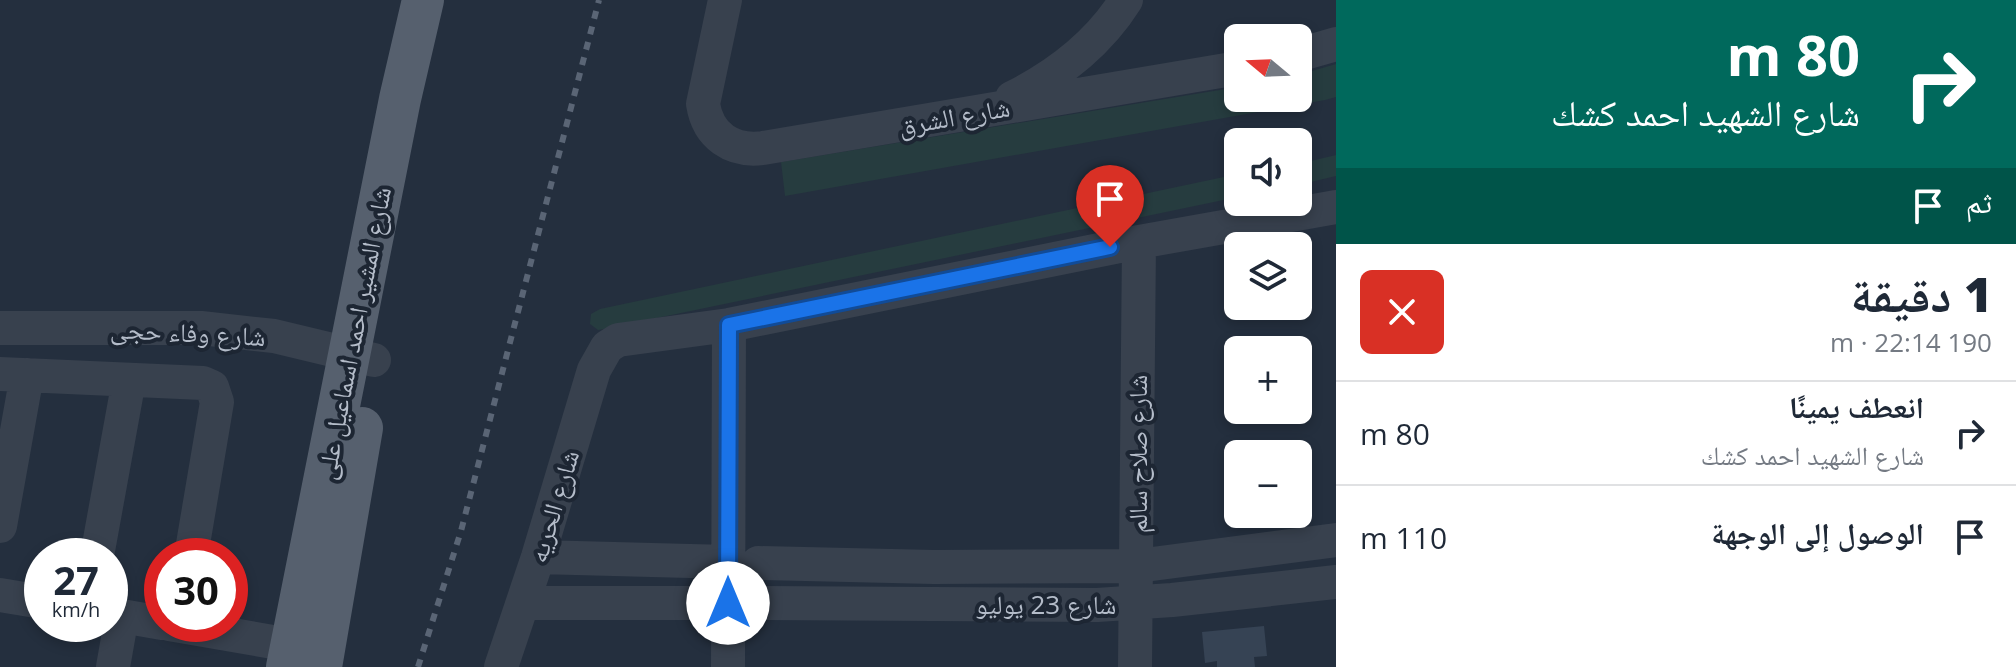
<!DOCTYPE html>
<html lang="ar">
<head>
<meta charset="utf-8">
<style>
  :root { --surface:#fff; --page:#f6f6f7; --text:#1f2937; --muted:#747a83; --line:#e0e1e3 }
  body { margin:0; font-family:"Open Sans","Noto Naskh Arabic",sans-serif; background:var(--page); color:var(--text); direction:rtl; height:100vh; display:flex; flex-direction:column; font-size:30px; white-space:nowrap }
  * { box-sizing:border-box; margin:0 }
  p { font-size:26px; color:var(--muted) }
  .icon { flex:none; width:44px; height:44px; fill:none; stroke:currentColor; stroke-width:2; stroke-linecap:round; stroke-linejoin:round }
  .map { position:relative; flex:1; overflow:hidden; direction:ltr }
  .details { display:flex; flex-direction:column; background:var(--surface); width:680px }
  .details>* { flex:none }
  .top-card { background:#00695c; color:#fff; overflow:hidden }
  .needle { width:52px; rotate:289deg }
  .controls { position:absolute; left:1224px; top:24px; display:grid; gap:16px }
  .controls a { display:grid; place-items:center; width:88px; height:88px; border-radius:12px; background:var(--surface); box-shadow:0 4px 12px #0003; font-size:40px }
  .speed { position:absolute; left:24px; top:538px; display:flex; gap:16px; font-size:40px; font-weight:700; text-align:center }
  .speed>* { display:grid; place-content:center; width:104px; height:104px; border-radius:50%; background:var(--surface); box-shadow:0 4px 12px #0003; line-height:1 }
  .speed small { font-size:20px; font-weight:400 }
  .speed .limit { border:12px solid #d22; background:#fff; color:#111 }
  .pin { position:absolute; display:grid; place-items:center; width:68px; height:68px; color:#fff; margin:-82px -34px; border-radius:50% 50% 50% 0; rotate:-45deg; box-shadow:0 0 8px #0007 }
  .pin .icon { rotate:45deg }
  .me { position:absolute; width:88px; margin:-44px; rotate:0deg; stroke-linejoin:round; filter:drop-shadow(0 0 6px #0008) }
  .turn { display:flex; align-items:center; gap:28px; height:168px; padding:0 24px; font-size:36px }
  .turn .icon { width:104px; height:104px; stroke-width:2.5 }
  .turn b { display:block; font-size:56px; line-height:68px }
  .then { display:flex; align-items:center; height:76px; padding:0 24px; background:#0003; gap:16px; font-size:30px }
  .round { display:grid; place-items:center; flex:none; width:84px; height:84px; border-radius:12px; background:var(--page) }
  .summary { display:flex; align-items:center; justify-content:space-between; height:136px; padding:0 24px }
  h1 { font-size:48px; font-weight:800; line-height:60px }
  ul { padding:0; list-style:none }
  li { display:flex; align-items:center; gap:24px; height:104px; padding:0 24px; border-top:2px solid var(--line) }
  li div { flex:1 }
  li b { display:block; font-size:30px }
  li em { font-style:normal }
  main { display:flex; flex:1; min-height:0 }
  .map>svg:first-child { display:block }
  .green { fill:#263c3f }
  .building { fill:#364354 }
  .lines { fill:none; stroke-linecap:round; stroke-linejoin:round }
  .minor { stroke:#38414e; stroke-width:34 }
  .major { stroke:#56606e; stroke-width:42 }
  .rail { stroke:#5a6575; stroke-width:6; stroke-dasharray:8 8; stroke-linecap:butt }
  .route-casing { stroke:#114b97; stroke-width:20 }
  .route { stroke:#1a73e8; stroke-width:14 }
  .labels { text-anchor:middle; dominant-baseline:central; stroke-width:8; stroke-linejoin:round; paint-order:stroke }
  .street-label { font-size:26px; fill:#b4bcc9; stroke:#1d2633 }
</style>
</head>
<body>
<main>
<section class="details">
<div class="top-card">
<div class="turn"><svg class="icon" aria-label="right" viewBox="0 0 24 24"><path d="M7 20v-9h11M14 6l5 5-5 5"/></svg><div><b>80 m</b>شارع الشهيد احمد كشك</div></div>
<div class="then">ثم<svg class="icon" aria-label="arrive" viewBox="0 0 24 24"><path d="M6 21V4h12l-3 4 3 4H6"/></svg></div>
</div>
<div class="summary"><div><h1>1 دقيقة</h1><p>190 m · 22:14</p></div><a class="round" style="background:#d93025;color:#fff"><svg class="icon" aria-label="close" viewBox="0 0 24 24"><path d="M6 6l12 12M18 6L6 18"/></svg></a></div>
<ul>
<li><svg class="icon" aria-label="right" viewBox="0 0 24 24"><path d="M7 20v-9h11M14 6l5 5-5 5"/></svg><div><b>انعطف يمينًا</b><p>شارع الشهيد احمد كشك</p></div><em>80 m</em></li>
<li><svg class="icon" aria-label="arrive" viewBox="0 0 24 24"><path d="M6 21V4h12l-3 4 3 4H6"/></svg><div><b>الوصول إلى الوجهة</b></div><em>110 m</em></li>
</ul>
</section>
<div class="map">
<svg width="1336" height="667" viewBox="0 0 1336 667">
  <rect width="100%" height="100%" fill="#242f3e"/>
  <path class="green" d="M1336,64V97L1325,100L785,196L781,162L1238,87V98H1298V75Z
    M1336,155V176L1298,185V164Z
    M1238,174V197L604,329L598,330L590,324L591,314L600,309Z"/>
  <path class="building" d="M1264,626L1267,656L1254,657L1255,667H1217V661L1205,663L1202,632Z"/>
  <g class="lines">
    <path class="minor" d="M725,0L703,104C708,136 732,152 763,148L1238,68
      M1298,55L1336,44
      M1012,98C1058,75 1099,43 1126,0
      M0,328H201L274,336L374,360
      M0,374L203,383L212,387L217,402L191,556
      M0,526L27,375
      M97,556L129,380
      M538,557L728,562
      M758,563L934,567L1137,566L1336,540
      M0,595L42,602
      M524,603H728
      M755,603L1097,605L1172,600L1336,582
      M110,614L162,623
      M169,624L290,645
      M113,667L122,616
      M501,667L538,557L594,370L607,347L618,340L729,325L1139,242L1336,207
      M728,667L729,325
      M1135,667L1139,242"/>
    <path class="major" d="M287,667L400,99L423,0
      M321,667L362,428"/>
    <path class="rail" d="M418,667L461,531L599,0"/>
  </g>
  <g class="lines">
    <g class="route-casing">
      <path id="route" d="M728,603L729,325L1110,247"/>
    </g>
    <use href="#route" class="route"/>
  </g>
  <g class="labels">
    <g class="street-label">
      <text transform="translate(954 116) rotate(-10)">شارع الشرق</text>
      <text transform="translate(188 332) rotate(3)">شارع وفاء حجى</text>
      <text transform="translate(353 333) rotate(-79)">شارع المشير احمد اسماعيل على</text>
      <text transform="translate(1137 454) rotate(-90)">شارع صلاح سالم</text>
      <text transform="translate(553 506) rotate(-73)">شارع الحريه</text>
      <text x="1046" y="604">شارع 23 يوليو</text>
    </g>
  </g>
</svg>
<div class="controls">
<a><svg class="needle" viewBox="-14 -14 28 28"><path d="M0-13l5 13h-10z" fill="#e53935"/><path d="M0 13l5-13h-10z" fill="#747a83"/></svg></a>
<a><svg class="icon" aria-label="sound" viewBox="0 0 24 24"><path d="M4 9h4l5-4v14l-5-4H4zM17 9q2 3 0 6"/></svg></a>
<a><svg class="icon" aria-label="layers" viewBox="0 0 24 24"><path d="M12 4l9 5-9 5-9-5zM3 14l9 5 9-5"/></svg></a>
<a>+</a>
<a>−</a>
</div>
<div class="speed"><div>27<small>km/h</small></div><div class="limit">30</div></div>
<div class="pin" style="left:1110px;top:247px;background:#d93025"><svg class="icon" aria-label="arrive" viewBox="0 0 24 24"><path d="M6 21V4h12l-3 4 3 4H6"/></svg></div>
<svg class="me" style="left:728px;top:603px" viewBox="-20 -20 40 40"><circle r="19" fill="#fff"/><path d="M0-13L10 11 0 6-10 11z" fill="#1a73e8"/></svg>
</div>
</main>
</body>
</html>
